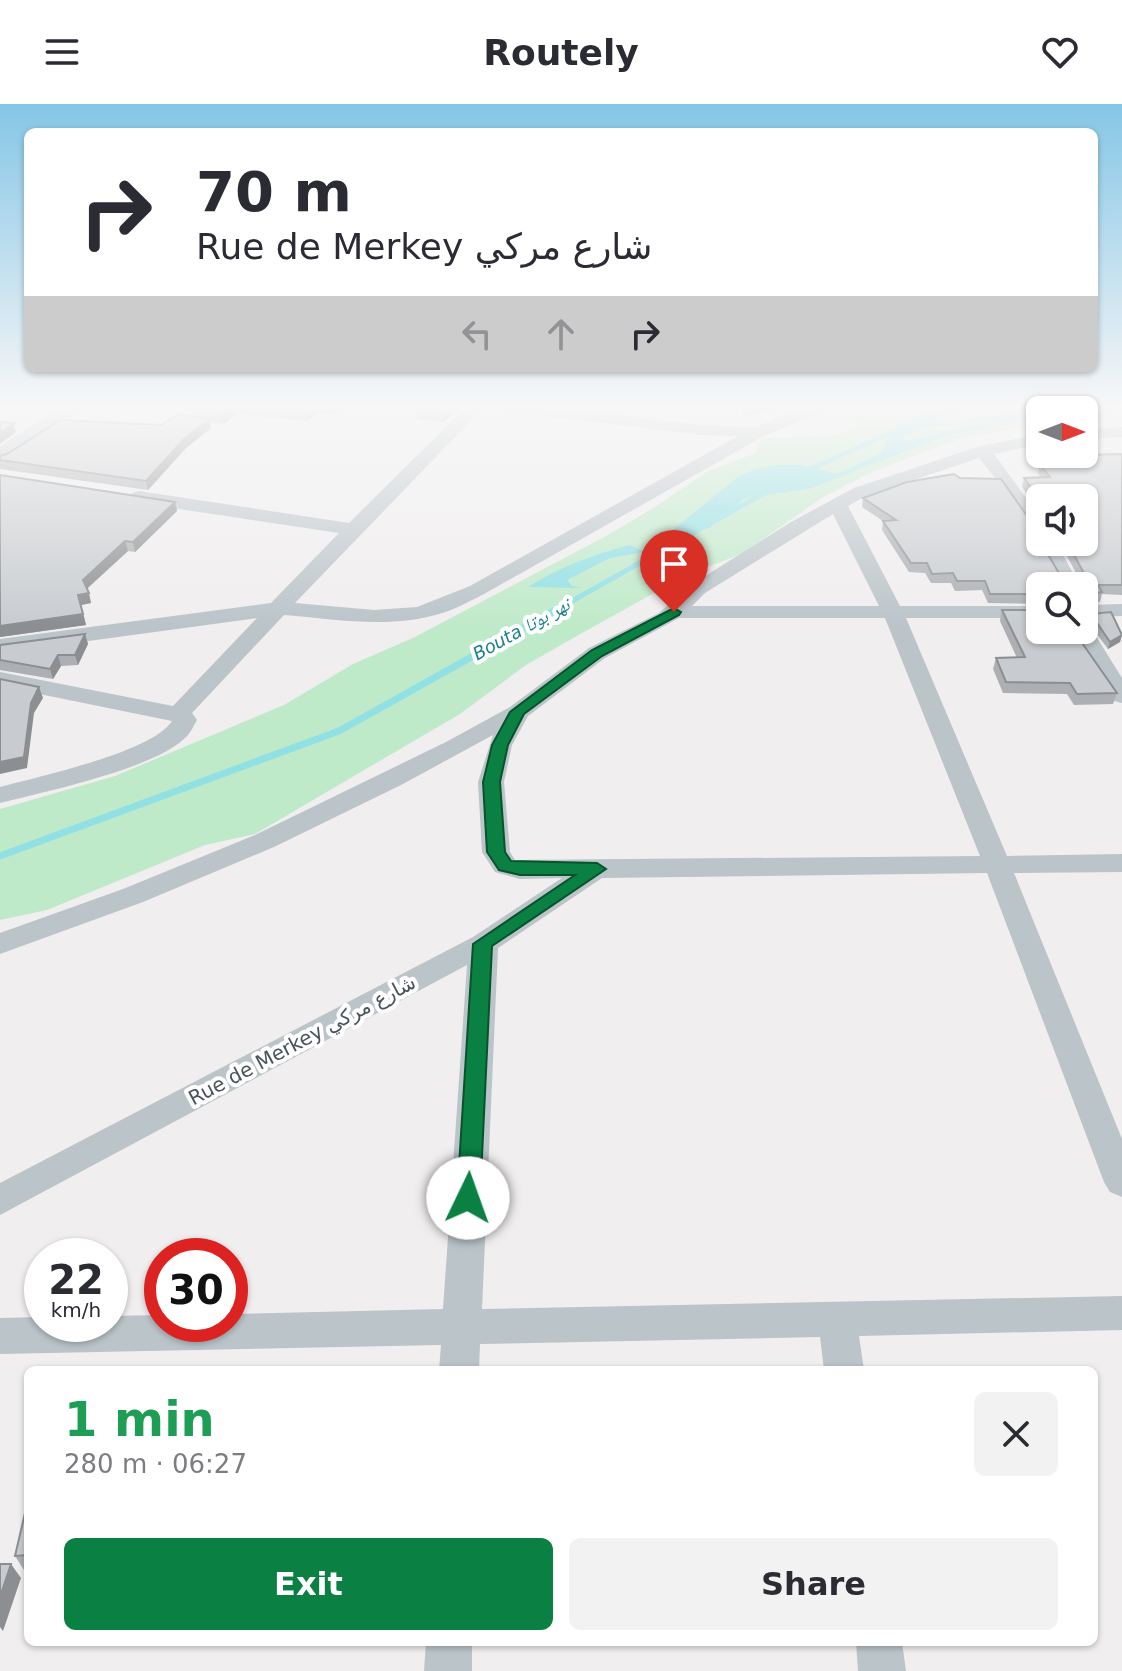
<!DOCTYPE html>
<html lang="en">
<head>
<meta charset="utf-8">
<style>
  :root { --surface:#fff; --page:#f2f2f3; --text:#2b2b33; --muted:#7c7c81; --accent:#0b8043 }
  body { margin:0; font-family:"DejaVu Sans","Noto Naskh Arabic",sans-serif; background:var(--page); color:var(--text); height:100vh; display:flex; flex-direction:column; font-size:30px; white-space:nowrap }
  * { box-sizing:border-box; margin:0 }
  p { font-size:26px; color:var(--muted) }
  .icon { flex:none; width:44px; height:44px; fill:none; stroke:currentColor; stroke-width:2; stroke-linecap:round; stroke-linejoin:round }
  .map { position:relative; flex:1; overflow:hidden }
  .sheet { position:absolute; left:24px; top:1262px; width:1074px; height:280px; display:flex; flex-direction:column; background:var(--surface); border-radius:12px; box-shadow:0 2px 6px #0004 }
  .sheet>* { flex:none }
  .hud { position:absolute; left:24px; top:24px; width:1074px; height:244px; border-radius:12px; box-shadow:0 2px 6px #0004; background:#fff; color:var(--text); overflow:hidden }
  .needle { width:52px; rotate:90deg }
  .tools { position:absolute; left:1026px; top:292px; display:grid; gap:16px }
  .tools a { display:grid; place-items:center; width:72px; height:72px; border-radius:12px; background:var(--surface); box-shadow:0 2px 6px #0004; font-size:40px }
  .speed { position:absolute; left:24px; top:1134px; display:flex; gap:16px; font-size:40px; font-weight:700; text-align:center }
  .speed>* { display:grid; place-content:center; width:104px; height:104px; border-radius:50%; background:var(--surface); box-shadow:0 2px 6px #0004; line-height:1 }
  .speed small { font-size:20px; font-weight:400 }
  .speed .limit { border:12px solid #d22; background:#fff; color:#111 }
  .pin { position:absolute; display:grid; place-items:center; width:68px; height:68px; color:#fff; margin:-82px -34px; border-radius:50% 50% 50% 0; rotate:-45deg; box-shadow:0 0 8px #0007 }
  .pin .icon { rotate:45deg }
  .me { position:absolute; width:88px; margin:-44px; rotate:3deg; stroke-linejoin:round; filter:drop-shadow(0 0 6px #0008) }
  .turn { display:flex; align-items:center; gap:28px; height:168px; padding:0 40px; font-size:36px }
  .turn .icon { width:104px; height:104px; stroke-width:2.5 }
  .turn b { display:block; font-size:56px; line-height:68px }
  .lanes { display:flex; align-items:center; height:76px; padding:0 40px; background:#0003; justify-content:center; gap:40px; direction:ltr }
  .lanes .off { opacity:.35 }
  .round { display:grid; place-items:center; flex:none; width:84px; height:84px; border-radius:12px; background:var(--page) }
  .headline { display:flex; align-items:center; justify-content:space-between; height:136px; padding:0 40px }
  h1 { font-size:48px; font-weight:700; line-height:60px; color:#1e9e55 }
  .primary-button { display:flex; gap:16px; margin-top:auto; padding:16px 40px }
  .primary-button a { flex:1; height:92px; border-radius:12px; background:var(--accent); color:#fff; font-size:32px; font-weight:700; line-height:92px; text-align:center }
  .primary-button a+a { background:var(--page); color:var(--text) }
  header { display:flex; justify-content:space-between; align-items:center; height:104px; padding:0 40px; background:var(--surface); font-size:36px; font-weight:700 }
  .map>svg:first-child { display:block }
  .green { fill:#bfeac9 }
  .water { fill:#90e0e4 }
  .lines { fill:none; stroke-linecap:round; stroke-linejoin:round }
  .stream-far1 { stroke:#90e0e4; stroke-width:5 }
  .stream { stroke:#90e0e4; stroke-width:7 }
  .street { fill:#bac4c9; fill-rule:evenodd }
  .secondary { fill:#bbc7ce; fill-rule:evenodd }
  .wall { fill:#acafb3 }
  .shaded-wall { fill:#8c8f92 }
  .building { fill:#c8ccd0; stroke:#8c8f92; stroke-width:2 }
  .route { fill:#0b8043; stroke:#07532c; stroke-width:2 }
  .labels { text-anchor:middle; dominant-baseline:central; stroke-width:8; stroke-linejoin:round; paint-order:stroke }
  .far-water-label { font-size:18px; font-style:italic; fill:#178186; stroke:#fff }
  .street-label { font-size:20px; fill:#475459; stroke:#fff }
</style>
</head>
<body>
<header><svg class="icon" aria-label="menu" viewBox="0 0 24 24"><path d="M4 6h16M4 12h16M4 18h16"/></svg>Routely<svg class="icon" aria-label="heart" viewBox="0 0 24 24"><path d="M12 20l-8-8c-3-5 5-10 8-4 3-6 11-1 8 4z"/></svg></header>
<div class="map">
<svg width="1122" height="1567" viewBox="0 0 1122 1567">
  <rect width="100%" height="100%" fill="#f0eeee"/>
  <path class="green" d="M847,302H1108L1111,307L1109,314L1084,316V306H1040V320L959,335L872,368L823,393L743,449L683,473L582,529L526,561L460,610L255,730L205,741L47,806L0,816V705L115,672L284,601L353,560L415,533L606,432L655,403L708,367L756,349L761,334L838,331L861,319L836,306Z"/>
  <path class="water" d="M939,302H1064L1108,307C1060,308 1003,294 954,307C935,312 923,326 904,332L905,337L1020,313L1034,316L947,331L809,385L745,394L709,424L664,439L660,436L738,373L755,365L775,361H801L837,370L879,350L884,344L887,334L901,319Z
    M630,441L645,448L610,454L567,476L572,482L583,484L528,483C559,463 595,450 630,441Z"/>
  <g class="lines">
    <path class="stream-far1" d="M1084,308L1111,307
      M921,321L1040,311
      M803,368L900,325
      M716,416L774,384
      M556,506L700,425"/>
    <path class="stream" d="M0,752L339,627L559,504"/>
    <path class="street" d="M467,302H485L295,499L374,506L417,503L470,482L738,332L702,331L505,307L497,302H549L702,321L756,323L800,304L837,302L764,332L484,490C470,497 454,506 439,510C388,525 335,515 284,511L192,609L197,616C194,621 191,628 187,632C158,664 44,688 0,699V683C37,673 153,648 172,617L0,582V568L173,602L257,514L0,549V535L271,499L339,429L139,399L132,397L130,393L132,389L139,387L349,419Z
      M1122,323V333L1084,335V325Z
      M1040,330V340L994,350L1040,413V438H1056L1080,482H1060L1036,438L1040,434L1033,432L1003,384L979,354L866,392L848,402L900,502H1040V514H906L1007,752L1122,750V768L1014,769L1122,1035V1093L1110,1088L1104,1078L987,769L602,774L498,844L482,1205L1122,1192V1226L859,1232L864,1266H824L820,1233L480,1240L479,1266H439L441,1241L0,1250V1214L42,1213V1220H110V1212L162,1211V1220H230V1210L443,1205L467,861L0,1111V1079L473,833L562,774L520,775L495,768L482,748L478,678L493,631L401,681L274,743L143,798L0,850V829L123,785L255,731L446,638L510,603L589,544L659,509L691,481L791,418L854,384L977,343ZM833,410L879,502H692L705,489ZM679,514H885L980,752L515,756L510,748L504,678L512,641L528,612L605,554Z
      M1122,500V512L1084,513V501Z
      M1084,520L1089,521L1122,574V599L1114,597L1070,526H1084Z
      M426,1538H472V1567H424Z
      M856,1538H902L906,1567H858Z"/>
    <path class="secondary" d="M64,302H91L8,357L0,359V342Z"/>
  </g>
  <path class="wall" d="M196,302H344L334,311L317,309L308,317L237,310L224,320L210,318L211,324L186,344L148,386L0,365V352L162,321L193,313L192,305Z
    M414,302H463L443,318L417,315V309L414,308Z
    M1122,350V491L1102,490L1100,498H1084V482H1040V500L988,499L982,486L955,487L951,479H931L925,469L909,468L882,426L883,417L862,403L863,394L1036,430L1063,476H1080L1059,438H1084L1040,394V408L1022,383L1024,374H1041L1038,369L1040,361H1043L1045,352Z
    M175,398L177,407L135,448L128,447L87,485L91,499L81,501L86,521L0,533Z
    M1002,506L1050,536L1117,589L1113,600L1074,601L1067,590L1003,589L993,565L996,554H1017L1000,517Z
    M1091,510L1122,530L1120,538L1108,545L1088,518Z
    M85,530L88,540L78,561L61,562L53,575L0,566V541Z
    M28,1396V1466H24L15,1452Z"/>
  <path class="shaded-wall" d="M230,302H236L237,310L224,320L222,309Z
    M310,302H316L317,309L308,317L306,306Z
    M333,302H344L334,311Z
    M448,302H463L443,318V307Z
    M764,302H790L743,313L744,307Z
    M209,315L211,324L186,344L148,386L146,377L184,335Z
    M14,319L16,328L0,340V329Z
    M175,398L177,407L135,448L133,438Z
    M125,437L128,447L85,486L83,476Z
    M89,489L91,499L81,501L86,521L0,533V522L78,491Z
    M85,530L88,540L78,561L75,551Z
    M1122,531L1120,538L1108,545L1110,538Z
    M58,551L61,562L53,575L50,565Z
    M39,583L43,594L34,609L27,664L0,670V658Z
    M11,1460L21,1474L3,1527L0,1523V1493Z"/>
  <path class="building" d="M196,302H230L222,309L192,305Z
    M271,302H310L306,306Z
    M417,302H448L443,307L416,304Z
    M747,302H764L744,307Z
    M178,310L209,315L184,335L146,377L0,356V352L7,350L60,316L162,321Z
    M0,318L14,319L0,329Z
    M1122,350V481H1098L1102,488L1087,489L1084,495V482H1040V490H990L985,477H957L953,469L932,470L927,459H911L883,417L896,416L863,394L907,378L954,370L960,374L1001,375L1037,426L1036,430L1063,476H1083L1085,471L1067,438H1084V394H1040V396L1024,374L1050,373L1040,361H1052L1045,352Z
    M0,371L175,398L133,438L125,437L83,476L89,489L78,491L83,510L0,522Z
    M1002,506H1032L1040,520V526H1044L1050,536H1080L1117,589L1077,590L1070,579L1006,578L996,554L1025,553Z
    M1111,508L1122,531L1110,538L1091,510Z
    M85,530L75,551H58L50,565L0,556V541Z
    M0,575L39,583L31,599L24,653L0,658Z
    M28,1396V1451L15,1452Z
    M0,1460H11L0,1493Z"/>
  <linearGradient id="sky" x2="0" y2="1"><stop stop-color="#85c6e6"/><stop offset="0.58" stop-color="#f8f7f7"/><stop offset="1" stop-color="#f8f7f7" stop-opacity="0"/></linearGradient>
  <rect width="1122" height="522" fill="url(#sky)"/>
  <path class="route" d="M674,504L681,508L679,511L602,552L524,610L508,641L500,678L505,748L511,757L597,759L606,765L492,842L480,1094L476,1100L468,1103L460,1100L457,1094L473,840L575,771H520L499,766L487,748L483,678L492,641L510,608L592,546Z"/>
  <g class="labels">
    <g class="far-water-label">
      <text transform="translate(521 525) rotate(-29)">Bouta نهر بوتا</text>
    </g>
    <g class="street-label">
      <text transform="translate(302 936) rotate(-28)">Rue de Merkey شارع مركي</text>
    </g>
  </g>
</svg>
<div class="tools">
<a><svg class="needle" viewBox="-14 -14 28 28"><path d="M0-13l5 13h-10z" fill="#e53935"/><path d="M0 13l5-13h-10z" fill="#7c7c81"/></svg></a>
<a><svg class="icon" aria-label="sound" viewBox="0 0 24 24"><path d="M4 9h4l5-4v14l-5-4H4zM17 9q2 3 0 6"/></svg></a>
<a><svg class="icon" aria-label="search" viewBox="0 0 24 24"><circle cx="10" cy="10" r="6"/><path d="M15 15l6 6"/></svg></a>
</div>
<div class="speed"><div>22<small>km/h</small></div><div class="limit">30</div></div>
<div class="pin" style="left:674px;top:508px;background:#d93025"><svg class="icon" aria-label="arrive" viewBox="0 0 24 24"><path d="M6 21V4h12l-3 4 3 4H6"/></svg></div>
<svg class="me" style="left:468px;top:1094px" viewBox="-20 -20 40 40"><circle r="19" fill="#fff"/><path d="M0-13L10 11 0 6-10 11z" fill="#0b8043"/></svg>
<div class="hud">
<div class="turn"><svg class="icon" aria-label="right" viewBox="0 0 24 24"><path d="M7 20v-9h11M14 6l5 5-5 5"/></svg><div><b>70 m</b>Rue de Merkey شارع مركي</div></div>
<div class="lanes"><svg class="icon off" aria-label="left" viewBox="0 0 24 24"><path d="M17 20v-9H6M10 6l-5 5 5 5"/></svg><svg class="icon off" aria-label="ahead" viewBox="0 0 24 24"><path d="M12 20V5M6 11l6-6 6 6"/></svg><svg class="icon" aria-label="right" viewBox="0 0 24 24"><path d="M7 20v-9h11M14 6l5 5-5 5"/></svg></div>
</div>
<section class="sheet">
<div class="headline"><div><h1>1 min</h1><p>280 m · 06:27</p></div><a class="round"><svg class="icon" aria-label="close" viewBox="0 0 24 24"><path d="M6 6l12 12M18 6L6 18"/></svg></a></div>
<div class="primary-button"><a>Exit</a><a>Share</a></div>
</section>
</div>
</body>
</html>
